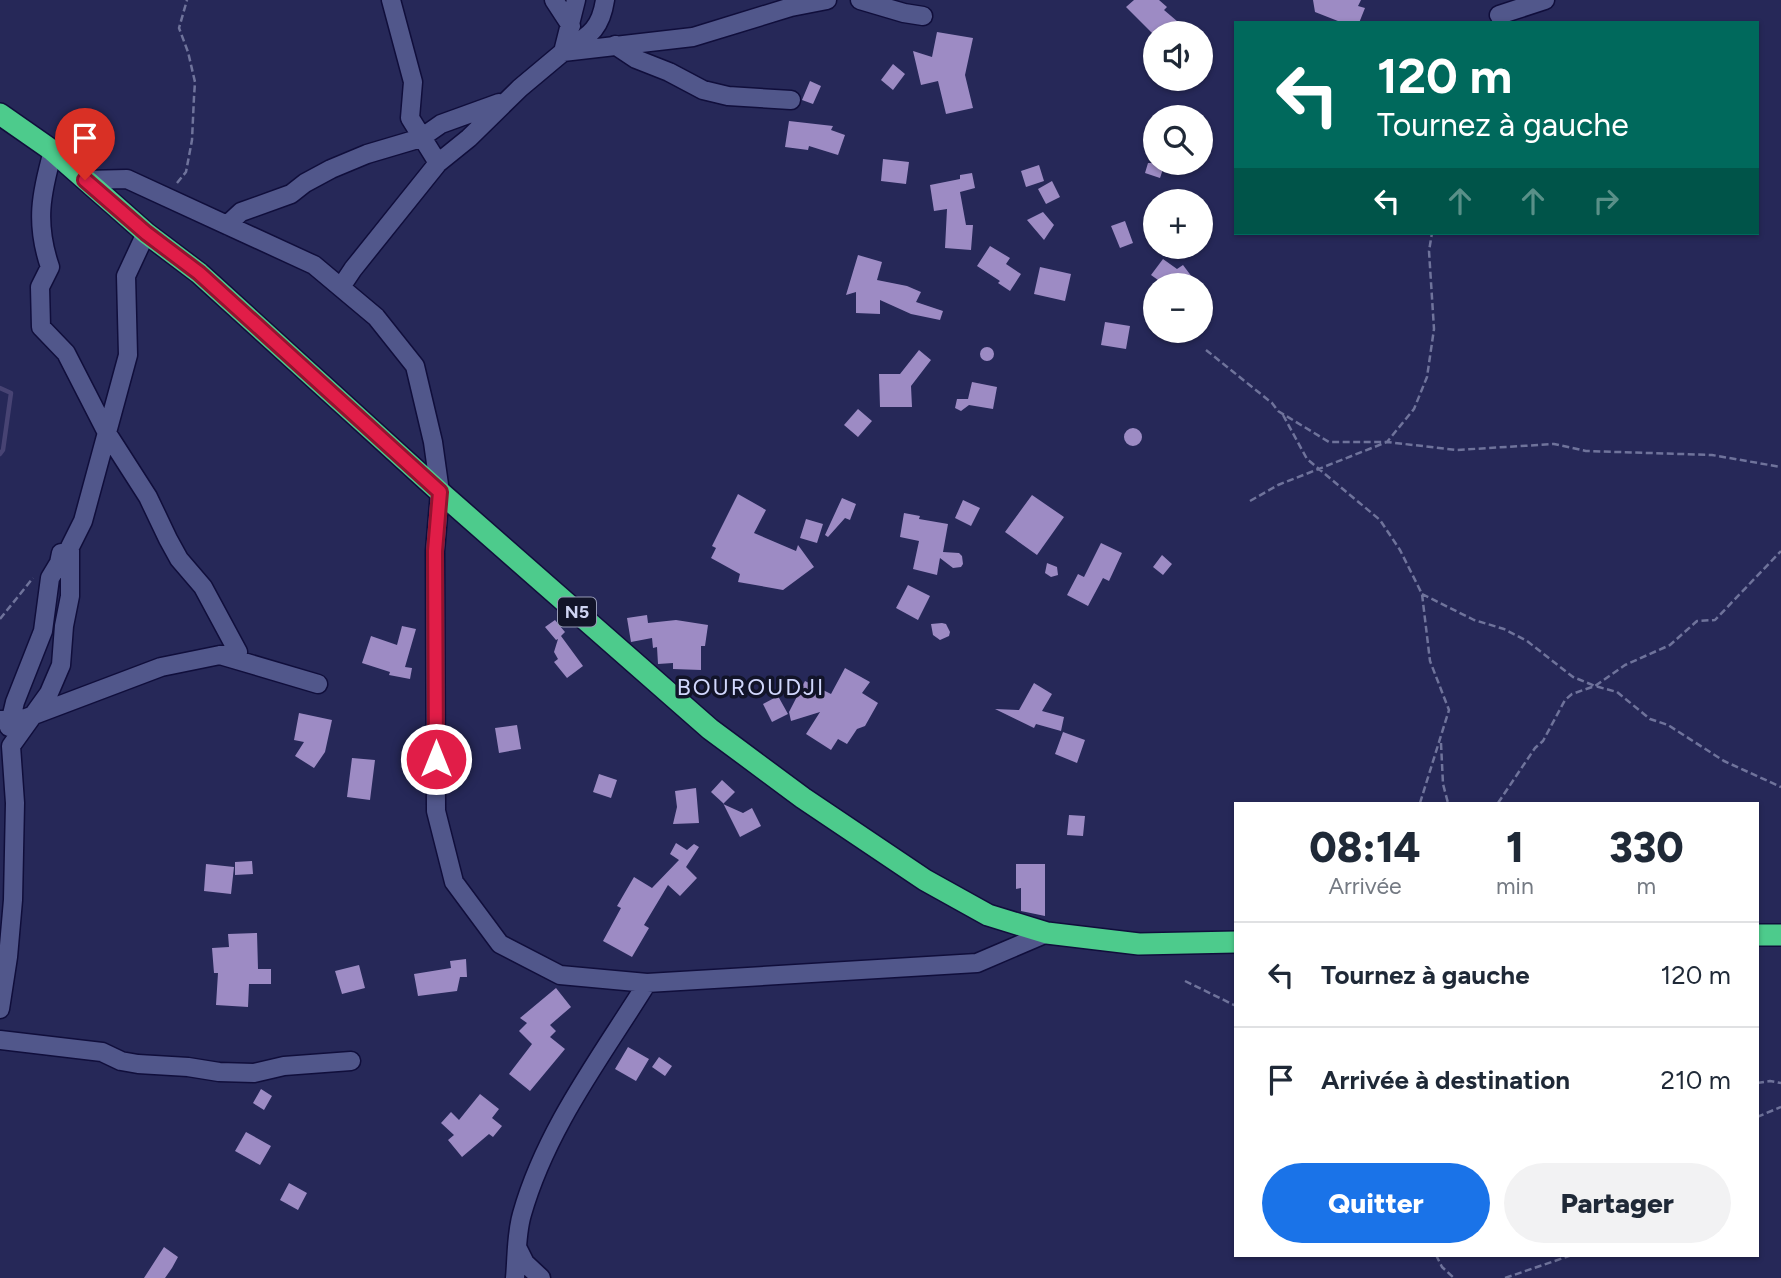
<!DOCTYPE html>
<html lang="fr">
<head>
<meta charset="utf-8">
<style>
  :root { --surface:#fff; --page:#f2f2f3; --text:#1f2937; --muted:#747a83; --line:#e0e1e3; --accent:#1a73e8 }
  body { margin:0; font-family:Figtree,sans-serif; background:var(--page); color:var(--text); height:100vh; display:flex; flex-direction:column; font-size:26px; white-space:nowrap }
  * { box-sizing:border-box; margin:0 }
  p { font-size:23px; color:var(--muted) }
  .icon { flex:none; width:38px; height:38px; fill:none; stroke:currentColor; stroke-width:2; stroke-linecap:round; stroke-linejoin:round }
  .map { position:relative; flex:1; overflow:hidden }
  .details { position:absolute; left:1234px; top:802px; width:525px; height:455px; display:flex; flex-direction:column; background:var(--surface); border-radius:0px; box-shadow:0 2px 5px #0004 }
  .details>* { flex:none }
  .banner { position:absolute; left:1234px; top:21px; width:525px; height:214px; border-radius:0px; box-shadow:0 2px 5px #0004; background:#00695c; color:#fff; overflow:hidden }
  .fabs { position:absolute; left:1143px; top:21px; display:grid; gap:14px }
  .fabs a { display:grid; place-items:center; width:70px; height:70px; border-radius:50%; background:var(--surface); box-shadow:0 2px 5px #0004; font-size:35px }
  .pin { position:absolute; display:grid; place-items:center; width:60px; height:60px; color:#fff; margin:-72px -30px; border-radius:50% 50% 50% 0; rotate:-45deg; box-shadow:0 0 7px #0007 }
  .pin .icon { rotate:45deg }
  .me { position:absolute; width:77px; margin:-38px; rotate:0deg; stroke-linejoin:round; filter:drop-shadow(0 0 5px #0008) }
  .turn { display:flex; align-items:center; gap:24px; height:147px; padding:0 28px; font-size:32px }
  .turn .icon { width:91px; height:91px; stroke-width:2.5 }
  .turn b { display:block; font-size:49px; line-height:60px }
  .lanes { display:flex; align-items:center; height:66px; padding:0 28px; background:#0003; justify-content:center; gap:35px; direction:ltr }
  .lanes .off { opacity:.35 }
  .eta { display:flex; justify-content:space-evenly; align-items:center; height:119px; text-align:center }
  .eta b { font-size:42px; font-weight:800; line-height:49px }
  .button { display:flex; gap:14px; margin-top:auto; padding:14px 28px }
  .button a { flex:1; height:80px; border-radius:42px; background:var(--accent); color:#fff; font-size:28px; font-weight:800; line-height:80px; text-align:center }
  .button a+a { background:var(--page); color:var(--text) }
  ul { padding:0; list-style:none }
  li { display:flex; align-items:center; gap:21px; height:105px; padding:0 28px; border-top:2px solid var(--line) }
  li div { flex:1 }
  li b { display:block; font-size:26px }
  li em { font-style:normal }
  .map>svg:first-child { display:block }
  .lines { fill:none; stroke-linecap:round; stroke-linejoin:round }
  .stream { stroke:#474373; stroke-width:4.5 }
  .building { fill:#9d8bc4 }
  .minor-casing { stroke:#100e3b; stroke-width:21 }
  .highway-casing { stroke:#100e3b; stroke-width:24 }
  .path { stroke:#6f739b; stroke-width:2.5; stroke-dasharray:7 3.5; stroke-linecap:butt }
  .minor { stroke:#51578b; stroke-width:18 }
  .highway { stroke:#4dcb8c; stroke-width:21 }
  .route-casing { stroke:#92132f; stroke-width:18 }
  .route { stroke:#e11d48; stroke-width:12 }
  .labels { text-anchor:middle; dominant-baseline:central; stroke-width:7; stroke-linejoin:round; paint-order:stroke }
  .shield { fill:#121429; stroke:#969ab6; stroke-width:2 }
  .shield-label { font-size:18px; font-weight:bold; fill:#cfd4f3 }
  .quarter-label { font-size:23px; letter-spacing:2px; fill:#d1d7fc; stroke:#121429 }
</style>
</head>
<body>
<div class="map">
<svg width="1781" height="1278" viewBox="0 0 1781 1278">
  <rect width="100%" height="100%" fill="#262858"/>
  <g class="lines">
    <path class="stream" d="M0,388L11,393L3,450L0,454"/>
  </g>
  <path class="building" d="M1134,0H1159L1167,7L1164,10L1191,33H1152L1126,7Z
    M1313,0H1361L1358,6L1365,8L1359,23H1343L1315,12Z
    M937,32L973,38L965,75L973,108L946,114L938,81L921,85L913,51L932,57Z
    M893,64L905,74L893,90L881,80Z
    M810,81L821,86L813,104L802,100Z
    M789,121L833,126L831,130L845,135L838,155L809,146L808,150L785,147Z
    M883,159L909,162L906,184L881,181Z
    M1148,163H1165L1160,178L1145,173Z
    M1039,165L1044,181L1026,187L1021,171Z
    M972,173L975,188L960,192L966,225H973L971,250L945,248L947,209L934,211L930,185L960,179V175Z
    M1052,181L1060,197L1046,204L1038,189Z
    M1043,212L1054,225L1044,240L1027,220Z
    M1125,221L1133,243L1120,248L1111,226Z
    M990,246L1010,258L1006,264L1021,274L1010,291L998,283L1000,281L977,266Z
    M858,255L882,262L877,280L907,286L921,292L916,302L943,311L940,320L911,314L880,300V314L856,313V292L846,295Z
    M1163,259L1177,269L1183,265L1198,285H1165L1151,275Z
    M1040,267L1071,274L1065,301L1034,294Z
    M1105,322L1130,326L1126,349L1101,345Z
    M980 354a7 7 0 1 1 14 0a7 7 0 1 1-14 0Z
    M919,350L931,360L911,386L912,407H880L879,374H900Z
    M972,382L997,387L993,409L969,405L961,411L955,408L957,399H968Z
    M858,409L872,421L858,437L844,425Z
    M1124 437a9 9 0 1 1 18 0a9 9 0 1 1-18 0Z
    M738,494L766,510L754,533L796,551L798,545L814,567L783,590L738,582L740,574L711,558L716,548L712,546Z
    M1032,495L1064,517L1037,555L1005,532Z
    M842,498L856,504L850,520L845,518L828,537L825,535Z
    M963,500L980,508L971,526L955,518Z
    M904,513L920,516L919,519L948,524L943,552L959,553L962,556L963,564L961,567L953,568L940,558L937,575L913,569L919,541L900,537Z
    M806,519L823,524L817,543L800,538Z
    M1101,543L1122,553L1109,581L1103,578L1088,606L1067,595L1078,574L1084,577Z
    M1162,555L1172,564L1163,575L1153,567Z
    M1047,563L1057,567L1058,575L1051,577L1045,573Z
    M908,585L930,596L918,620L896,608Z
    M647,615L648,623L676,620L708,625L705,646H701V670L673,669V663L658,664L657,647L653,648L652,638L631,642L627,618Z
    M555,620L565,632L561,636L583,666L567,678L554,662L558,659L554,652L558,639L556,640L545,627Z
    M942,623L946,624L950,632L949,636L940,640L933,635L931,624Z
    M402,626L416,629L405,667L412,668L410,679L389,675L390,672L362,663L371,636L397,645Z
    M845,668L870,682L862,693L878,703L865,726L857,729L847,744L838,739L831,750L806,734L820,712L791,721L789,712L805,681L831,694Z
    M1034,683L1052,694L1042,711L1064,717L1061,731L1036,724L1034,728L995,709L1019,710Z
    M778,696L788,714L772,722L763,704Z
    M299,713L332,720L325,752L314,768L295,756L304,742L294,740Z
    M517,725L521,749L499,753L495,728Z
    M1063,732L1085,740L1077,763L1055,754Z
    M352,758L375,760L370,800L347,797Z
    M599,774L617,780L611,798L593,792Z
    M722,780L735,792L723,804L743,813L752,808L761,826L740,837L723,803L711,792Z
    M696,788L699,823L673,824L677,807L675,791Z
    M1069,815L1085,816L1083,836L1067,835Z
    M676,843L687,850L694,844L699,847L686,867L697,878L680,896L668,885L644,925L649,928L632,957L603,941L621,908L617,906L634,877L652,888L679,860L670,854Z
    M252,861L253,874L235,875V862Z
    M206,864L234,867L231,894L204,891Z
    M1016,864H1045V916L1021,911V888L1016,889Z
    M257,933L258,969H271V984H249L248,1007L216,1005L218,973H214L212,948L229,947L228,934Z
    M466,959L467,977H460L457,991L418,996L414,974L451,968L450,961Z
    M359,965L365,988L342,994L335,971Z
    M556,988L571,1007L550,1025L556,1031L550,1037L565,1049L530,1091L509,1074L532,1044L519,1031L527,1023L520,1018Z
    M628,1047L649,1059L636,1081L615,1069Z
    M659,1057L672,1066L665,1076L652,1067Z
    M261,1089L272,1096L264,1110L253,1103Z
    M480,1094L499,1109L492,1118L502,1126L493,1137L489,1134L462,1157L448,1140L454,1135L441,1123L451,1112L459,1120Z
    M246,1132L271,1146L260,1165L235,1151Z
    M289,1183L307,1193L298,1210L280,1200Z
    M164,1247L178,1257L172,1268L165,1278H144Z"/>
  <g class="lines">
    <g class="minor-casing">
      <path id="minor" d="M391,0L413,82L410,118L438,163
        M554,0L571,26
        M860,0L904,13L923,16
        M1499,15L1545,0
        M615,45L636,59L669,72L703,90L728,96L791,100
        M569,48C591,35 601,27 605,0
        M563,52L693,37L791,7L827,0
        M53,151C41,194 35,223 50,267L40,287L41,327L66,353L107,433L148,497L168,539L179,559L203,587L238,652L220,655
        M85,180L127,179L314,265L376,317L415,366L433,442L440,492L435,551L436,811L454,882L500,944L560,975L647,983L977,963L1047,933
        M227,225L241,212L291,194L305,183L331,169L367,154L421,138L441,124L499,103
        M341,287L353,269L438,163L469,138L520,88L563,52L576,0
        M0,720L26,718L161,667L220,655L318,684
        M9,727L15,702L43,631L50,578L59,563L61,553
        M0,1009L8,957L13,900L15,803L11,746L49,693L61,665L64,626L70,596V547L83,521L128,355L126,276L146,233
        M0,1040L102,1052L121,1061L138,1064L188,1067L219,1072L254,1073L284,1066L351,1061
        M518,1249L525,1263L541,1278
        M515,1278C517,1257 516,1234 522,1214C546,1129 601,1057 647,983"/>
    </g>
    <g class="highway-casing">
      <path id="highway" d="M0,114L53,151L146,233L199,273L440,492L710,729L803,798L925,880L988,915L1047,933L1139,944L1236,942
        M1757,935H1781"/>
    </g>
    <path class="path" d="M177,183L186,172L192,140L194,97L195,82L188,52L179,28L187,0
      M1206,350L1272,403L1278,411L1329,442H1387L1457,450L1554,444L1586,451L1712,455L1781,467
      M1283,415L1307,459L1380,520L1400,550L1422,594L1430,661L1449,710L1420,803
      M1250,501L1278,485L1387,442L1414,409L1427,377L1434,329L1429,251L1432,233
      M1422,594L1474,620L1504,629L1527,641L1573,677L1595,686L1617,692L1650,719L1668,725L1724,761L1781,787
      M0,619L33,578
      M1441,743L1443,784L1448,803
      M1498,803L1535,748L1543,741L1565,700L1572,694L1595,686L1625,665L1670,645L1697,621L1715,620L1781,551
      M1185,981L1236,1006
      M1757,1083L1770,1081L1781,1083
      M1757,1117L1781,1107
      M1436,1255L1442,1267L1454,1278
      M1505,1278L1572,1255"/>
    <use href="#minor" class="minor"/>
    <use href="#highway" class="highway"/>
  </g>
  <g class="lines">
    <g class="route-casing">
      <path id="route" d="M85,180L146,233L199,273L440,492L435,551L436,759"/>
    </g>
    <use href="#route" class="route"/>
  </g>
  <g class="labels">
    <rect class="shield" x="558" y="597.5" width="38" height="29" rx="5"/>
    <g class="shield-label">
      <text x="577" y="612">N5</text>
    </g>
    <g class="quarter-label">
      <text x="751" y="687">BOUROUDJI</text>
    </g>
  </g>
</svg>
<div class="fabs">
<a><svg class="icon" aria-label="sound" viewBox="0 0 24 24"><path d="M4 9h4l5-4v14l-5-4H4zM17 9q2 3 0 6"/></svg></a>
<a><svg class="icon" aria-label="search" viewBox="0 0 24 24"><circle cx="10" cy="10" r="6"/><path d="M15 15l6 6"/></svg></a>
<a>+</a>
<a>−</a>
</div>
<div class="pin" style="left:85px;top:180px;background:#d93025"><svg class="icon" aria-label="arrive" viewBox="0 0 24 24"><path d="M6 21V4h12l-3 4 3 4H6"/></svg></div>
<svg class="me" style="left:436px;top:759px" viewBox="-20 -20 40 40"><circle r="17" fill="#e11d48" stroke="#fff" stroke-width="3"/><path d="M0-11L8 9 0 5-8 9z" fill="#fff"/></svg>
<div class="banner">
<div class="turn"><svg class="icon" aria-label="left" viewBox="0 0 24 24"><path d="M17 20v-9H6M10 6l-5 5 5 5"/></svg><div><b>120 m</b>Tournez à gauche</div></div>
<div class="lanes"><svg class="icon" aria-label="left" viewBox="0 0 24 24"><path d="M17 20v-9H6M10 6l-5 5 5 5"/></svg><svg class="icon off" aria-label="ahead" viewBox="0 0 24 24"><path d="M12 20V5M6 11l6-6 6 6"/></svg><svg class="icon off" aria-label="ahead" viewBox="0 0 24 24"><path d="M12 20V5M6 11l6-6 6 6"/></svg><svg class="icon off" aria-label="right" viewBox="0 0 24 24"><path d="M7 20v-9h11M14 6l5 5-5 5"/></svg></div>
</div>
<section class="details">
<div class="eta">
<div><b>08:14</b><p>Arrivée</p></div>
<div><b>1</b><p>min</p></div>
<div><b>330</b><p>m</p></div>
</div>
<ul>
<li><svg class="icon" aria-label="left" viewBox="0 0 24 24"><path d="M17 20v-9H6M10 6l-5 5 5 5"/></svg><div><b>Tournez à gauche</b></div><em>120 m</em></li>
<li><svg class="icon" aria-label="arrive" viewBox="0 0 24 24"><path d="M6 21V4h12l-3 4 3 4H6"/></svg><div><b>Arrivée à destination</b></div><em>210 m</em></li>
</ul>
<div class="button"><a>Quitter</a><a>Partager</a></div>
</section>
</div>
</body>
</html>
